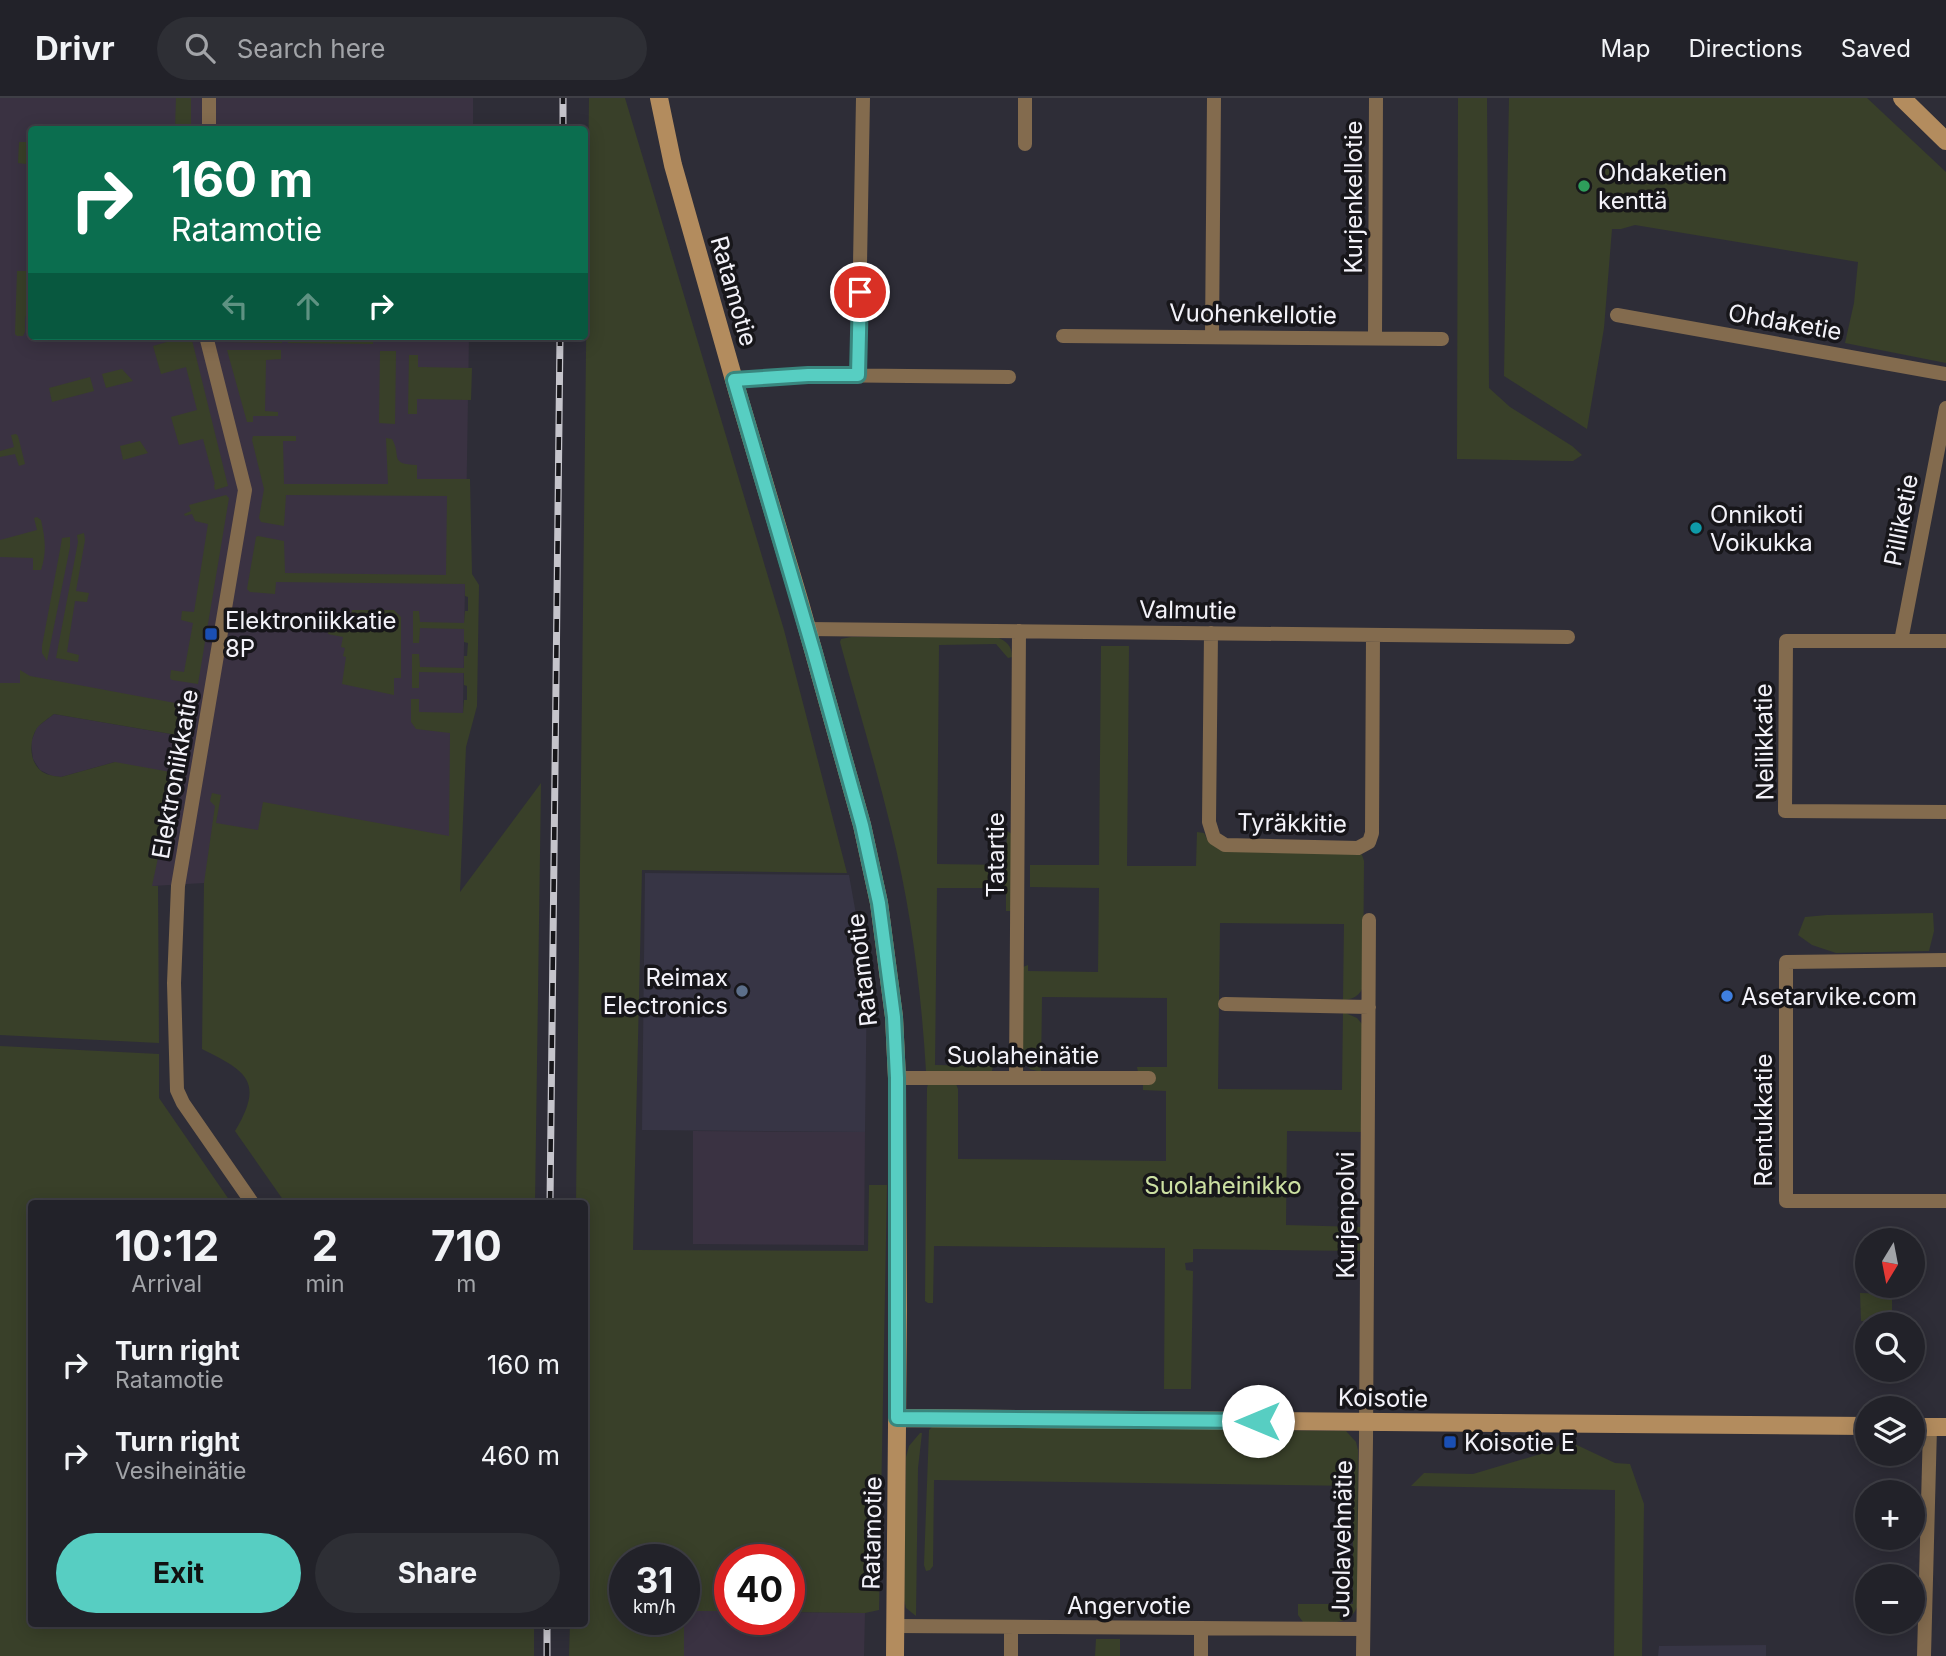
<!DOCTYPE html>
<html lang="en">
<head>
<meta charset="utf-8">
<style>
  :root { --surface:#222229; --page:#2e2f35; --text:#f1f3f6; --muted:#a2a4a8; --line:#3f3f46; --accent:#57cec2 }
  body { margin:0; font-family:Inter,sans-serif; background:var(--page); color:var(--text); height:100vh; display:flex; flex-direction:column; font-size:26px; white-space:nowrap }
  * { box-sizing:border-box; margin:0 }
  p { font-size:23px; color:var(--muted) }
  .icon { flex:none; width:38px; height:38px; fill:none; stroke:currentColor; stroke-width:2; stroke-linecap:round; stroke-linejoin:round }
  .map { position:relative; flex:1; overflow:hidden }
  .sheet { position:absolute; left:28px; top:1102px; width:560px; height:427px; display:flex; flex-direction:column; background:var(--surface); border-radius:7px; box-shadow:0 4px 18px #0003,0 0 0 2px var(--line) }
  .sheet>* { flex:none }
  .banner { position:absolute; left:28px; top:28px; width:560px; height:214px; border-radius:7px; box-shadow:0 4px 18px #0003,0 0 0 2px var(--line); background:#0b6e4f; color:#fff; overflow:hidden }
  .needle { width:46px; rotate:190deg }
  .buttons { position:absolute; left:1855px; top:1130px; display:grid; gap:14px }
  .buttons a { display:grid; place-items:center; width:70px; height:70px; border-radius:50%; background:var(--surface); box-shadow:0 4px 18px #0003,0 0 0 2px var(--line); font-size:35px }
  .speed { position:absolute; left:609px; top:1446px; display:flex; gap:14px; font-size:35px; font-weight:700; text-align:center }
  .speed>* { display:grid; place-content:center; width:91px; height:91px; border-radius:50%; background:var(--surface); box-shadow:0 4px 18px #0003,0 0 0 2px var(--line); line-height:1 }
  .speed small { font-size:18px; font-weight:400 }
  .speed .limit { border:10px solid #d22; background:#fff; color:#111 }
  .pin { position:absolute; display:grid; place-items:center; width:60px; height:60px; color:#fff; margin:-30px; border:4px solid #fff; border-radius:50%; box-shadow:0 2px 7px #0007 }
  .me { position:absolute; width:77px; margin:-38px; rotate:270deg; stroke-linejoin:round; filter:drop-shadow(0 0 5px #0008) }
  .turn { display:flex; align-items:center; gap:24px; height:147px; padding:0 28px; font-size:32px }
  .turn .icon { width:91px; height:91px; stroke-width:2.5 }
  .turn b { display:block; font-size:49px; line-height:60px }
  .lanes { display:flex; align-items:center; height:66px; padding:0 28px; background:#0003; justify-content:center; gap:35px; direction:ltr }
  .lanes .off { opacity:.35 }
  .eta { display:flex; justify-content:space-evenly; align-items:center; height:119px; text-align:center }
  .eta b { font-size:42px; font-weight:700; line-height:49px }
  .cta { display:flex; gap:14px; margin-top:auto; padding:14px 28px }
  .cta a { flex:1; height:80px; border-radius:42px; background:var(--accent); color:#111; font-size:28px; font-weight:700; line-height:80px; text-align:center }
  .cta a+a { background:var(--page); color:var(--text) }
  ul { padding:0; list-style:none }
  li { display:flex; align-items:center; gap:21px; height:91px; padding:0 28px }
  li div { flex:1 }
  li b { display:block; font-size:26px }
  li em { font-style:normal }
  header { display:flex; align-items:center; gap:42px; box-sizing:border-box; height:98px; padding:0 35px; background:var(--surface); border-bottom:2px solid var(--line) }
  header strong { font-size:33px }
  nav { display:flex; gap:38px; margin-inline-start:auto; font-size:24px }
  .search { width:490px; height:63px; background:var(--page); display:flex; align-items:center; gap:18px; box-sizing:border-box; padding:0 24px; border-radius:38px; color:var(--muted); font-size:26px }
  .map>svg:first-child { display:block }
  .commercial { fill:#3a3242 }
  .built { fill:#373545 }
  .green { fill:#394029 }
  .lines { fill:none; stroke-linecap:round; stroke-linejoin:round }
  .street { stroke:#836b4e; stroke-width:14 }
  .secondary { stroke:#b38c5e; stroke-width:18 }
  .rail-casing { stroke:#c5c4cb; stroke-width:7 }
  .rail { stroke:#17161a; stroke-width:4.5; stroke-dasharray:13; stroke-linecap:butt }
  .route-casing { stroke:#39867e; stroke-width:18 }
  .route { stroke:#57cec2; stroke-width:12 }
  .leisure-dot { fill:#2e9e5b; stroke:#17161a; stroke-width:2.5 }
  .culture-dot { fill:#0f9aa8; stroke:#17161a; stroke-width:2.5 }
  .transit-dot { fill:#1a4fb4; stroke:#17161a; stroke-width:2.5 }
  .service-dot { fill:#5c6f8a; stroke:#17161a; stroke-width:2.5 }
  .shop-dot { fill:#3f7fe0; stroke:#17161a; stroke-width:2.5 }
  .labels { text-anchor:middle; dominant-baseline:central; stroke-width:7; stroke-linejoin:round; paint-order:stroke }
  .poi-label { font-size:24px; fill:#f3f2f9; stroke:#17161a; text-anchor:start }
  .street-label { font-size:24px; fill:#f3f2f9; stroke:#17161a }
  .park-label { font-size:24px; fill:#cce0a2; stroke:#17161a }
</style>
</head>
<body>
<header>
<strong>Drivr</strong>
<div class="search"><svg class="icon" aria-label="search" viewBox="0 0 24 24"><circle cx="10" cy="10" r="6"/><path d="M15 15l6 6"/></svg>Search here</div>
<nav><a>Map</a><a>Directions</a><a>Saved</a></nav>
</header>
<div class="map">
<svg width="1946" height="1558" viewBox="0 0 1946 1558">
  <rect width="100%" height="100%" fill="#2e2d37"/>
  <path class="commercial" d="M0,0H473V31L32,32V238H469L460,796L204,785L152,788L115,664L61,679L52,678L40,672L33,661L31,644L37,629L54,616L183,638L187,618L0,593Z
    M693,1033L865,1034L864,1147L693,1146Z
    M684,1513H730V1521H789V1514L865,1515L864,1558H684Z"/>
  <path class="built" d="M645,775L849,777L867,878L865,1034L642,1032Z
    M1766,1547V1558H1658L1659,1548Z"/>
  <path class="green" d="M176,0H191V31H160V30H175Z
    M589,0H625L784,532L847,775L642,772L633,1152L868,1153L869,1087H887L879,1512L865,1515L789,1514V1461H730V1513H685L684,1520V1461H625V1521H684V1558H569L570,1526H584V1106H576Z
    M1458,0H1487L1489,290L1510,309L1572,348L1582,357L1573,363L1457,361Z
    M1509,0H1867L1946,74V265L1845,245L1854,205L1858,164L1635,127L1621,131H1612L1604,230L1587,331L1504,278Z
    M19,44H31V81H26V66L18,65Z
    M17,173H32L31,197L25,221V234L23,238H17L15,236Z
    M177,238H191L228,388L215,392L214,387L215,386L203,341L179,347L171,319L197,312L186,269L161,276L153,248L177,241Z
    M223,238H282V245L223,244Z
    M288,238H373V246L288,245Z
    M227,252H281V261L266,262L265,313L278,314V318H253V324H247Z
    M380,253H396L395,326L379,325Z
    M409,257H418V269L472,270L471,302L417,301V316H408Z
    M122,271L133,283L106,290L102,276Z
    M90,279L94,293L52,304L49,290Z
    M11,337L16,336L18,338L25,366L19,368L15,356L0,359V353L14,349Z
    M253,338H296V343H283L284,386H388L386,340L392,341C402,358 388,366 417,367V381H470L472,476L479,487L477,608L466,649L460,794L541,685L535,1106H286L235,1033C265,983 246,973 202,951L204,785L215,708L210,703L212,695L221,697L216,725L258,732L263,704L449,738L450,635L416,631L411,624V601H419V614L463,615L464,602H467V588L464,587V575L419,574V590H412V556H419L420,569L464,570V558H467L468,545L464,544V531L420,530L419,545H413V513H419L420,524L464,525L465,513H468V499L465,498V486L276,484L275,496L250,494L247,491L256,439L258,438L284,443L285,475L446,477L447,398L286,397L284,428L261,424L259,420L264,391L252,342Z
    M140,343L148,355L123,362L120,348Z
    M226,397L229,400L198,586L172,582L170,580L171,572L184,574L193,525L181,522L182,513L194,514L208,426L195,423L192,416L185,418L184,416L191,413L189,407Z
    M34,420L37,419L41,422C45,440 47,454 41,472H33V460L0,459V442L37,432Z
    M84,435L85,442L76,493L89,495L87,504L75,503L67,554L79,557L78,564L56,560L78,444L77,437Z
    M70,439V449L47,563L42,555V548L60,452L62,440Z
    M352,512H394L401,519V580H394V597L342,586L346,559L343,558L345,550L341,549L343,539L328,536L332,517L351,516Z
    M851,539H996C1007,543 1012,548 1012,559L1008,560L996,546L939,547L937,766L1006,767L1007,733L1012,736V813H1006V790H937L935,967L993,968L992,973H926C921,891 911,810 891,730C876,668 857,606 840,544L841,541Z
    M1101,548H1129L1127,768H1196L1197,734L1204,735L1207,741L1357,753L1362,757L1364,763L1363,888C1361,897 1352,902 1343,902L1344,826L1220,825L1218,991L1342,992L1343,914L1357,920L1362,926V1034L1287,1033L1286,1127L1361,1129V1153L1193,1151V1164L1185,1165L1186,1172L1193,1173L1191,1291H1164L1165,1150L934,1148L933,1205H928L925,1203L927,990L928,986H956L958,991V1061L1166,1063V993L1143,992V975L1138,974L1137,969H1167V900L1042,899L1041,974L1030,971L1022,957L1023,869L1028,867V873L1098,874L1099,790L1030,789V767H1099Z
    M20,572L30,578L186,607L191,612V618H187L183,638L54,616C49,620 41,625 37,630C29,642 29,662 40,672C45,677 54,678 61,679L115,664L176,675L152,788H158L159,945L0,937V585H20Z
    M1933,815L1934,833L1929,853L1836,855L1812,847L1798,837L1805,819L1827,817Z
    M0,948L159,956V1000L232,1106H32V1526H534V1558H0Z
    M1860,1195L1892,1196V1225L1861,1223Z
    M932,1329L1346,1333L1356,1344L1358,1352L1357,1509C1349,1530 1322,1524 1303,1524L1298,1517V1506H1353V1392L1355,1388L934,1382L933,1468L930,1472L926,1473L924,1467L929,1332Z
    M920,1335H922L918,1370L916,1518L906,1510L904,1502L906,1359L909,1348Z
    M1564,1341L1615,1365L1630,1366L1644,1406L1642,1558H1614L1615,1392L1411,1388L1424,1375L1473,1376L1554,1352Z
    M1096,1541H1120V1558H1095Z"/>
  <g class="lines">
    <path class="street" d="M1025,0V46
      M209,32V0
      M1617,217L1946,276
      M206,238L245,392L178,788L174,885L177,992L183,1005L253,1106
      M1063,238L1442,241
      M1212,238L1214,0
      M1375,240L1376,0
      M858,277L863,0
      M734,282L809,277L1009,279
      M807,531L1568,539
      M1211,535L1209,724L1214,740L1225,747L1358,750L1369,744L1372,735L1373,537
      M1901,543L1946,310
      M1946,543H1786L1785,713L1946,714
      M1946,862L1786,864V1103H1946
      M1225,906L1369,909
      M897,980H1149
      M1016,980L1019,533
      M896,1528L1363,1531
      M1201,1530V1558
      M1011,1558V1529
      M1363,1558L1366,1342L1369,822
      M1924,1558L1930,1329"/>
    <path class="secondary" d="M659,0L673,67L738,296L800,505L862,727L879,805L894,919L897,980L898,1212L895,1558
      M1902,0L1946,43
      M897,1320L1867,1328
      M1913,1329H1946"/>
    <g class="rail-casing">
      <path id="rail" d="M563,32V0
        M550,1106L560,238
        M547,1558V1526"/>
    </g>
    <use href="#rail" class="rail"/>
  </g>
  <g class="lines">
    <g class="route-casing">
      <path id="route" d="M860,194L858,277H808L734,282L814,555L862,727L879,805L894,919L897,980V1320L1258,1323"/>
    </g>
    <use href="#route" class="route"/>
  </g>
  <circle class="leisure-dot" cx="1584" cy="88" r="7"/>
  <circle class="culture-dot" cx="1696" cy="430" r="7"/>
  <g class="transit-dot">
    <rect x="204" y="529" width="14" height="14" rx="3.5"/>
    <rect x="1443" y="1337" width="14" height="14" rx="3.5"/>
  </g>
  <circle class="service-dot" cx="742" cy="893" r="7"/>
  <circle class="shop-dot" cx="1727" cy="898" r="7"/>
  <g class="labels">
    <g class="poi-label">
      <text x="1598" y="74">Ohdaketien<tspan x="1598" dy="28">kenttä</tspan></text>
      <text x="1710" y="416">Onnikoti<tspan x="1710" dy="28">Voikukka</tspan></text>
      <text x="225" y="522">Elektroniikkatie<tspan x="225" dy="28">8P</tspan></text>
      <text x="728" y="879" text-anchor="end">Reimax<tspan x="728" dy="28">Electronics</tspan></text>
      <text x="1741" y="898">Asetarvike.com</text>
      <text x="1464" y="1344">Koisotie E</text>
    </g>
    <g class="street-label">
      <text transform="translate(1353 99) rotate(-90)">Kurjenkellotie</text>
      <text transform="translate(734 193) rotate(74)">Ratamotie</text>
      <text transform="translate(1253 216) rotate(1)">Vuohenkellotie</text>
      <text transform="translate(1785 224) rotate(10)">Ohdaketie</text>
      <text transform="translate(1901 422) rotate(-79)">Pilliketie</text>
      <text transform="translate(1188 512) rotate(1)">Valmutie</text>
      <text transform="translate(1764 644) rotate(-91)">Neilikkatie</text>
      <text transform="translate(175 676) rotate(-80)">Elektroniikkatie</text>
      <text transform="translate(1292 725) rotate(1)">Tyräkkitie</text>
      <text transform="translate(995 757) rotate(-90)">Tatartie</text>
      <text transform="translate(862 872) rotate(-97)">Ratamotie</text>
      <text x="1023" y="957">Suolaheinätie</text>
      <text transform="translate(1763 1022) rotate(-90)">Rentukkatie</text>
      <text transform="translate(1345 1117) rotate(-90)">Kurjenpolvi</text>
      <text transform="translate(1383 1300) rotate(1)">Koisotie</text>
      <text transform="translate(872 1435) rotate(-89)">Ratamotie</text>
      <text transform="translate(1342 1441) rotate(-89)">Juolavehnätie</text>
      <text x="1129" y="1507">Angervotie</text>
    </g>
    <g class="park-label">
      <text x="1223" y="1087">Suolaheinikko</text>
    </g>
  </g>
</svg>
<div class="buttons">
<a><svg class="needle" viewBox="-14 -14 28 28"><path d="M0-13l5 13h-10z" fill="#e53935"/><path d="M0 13l5-13h-10z" fill="#a2a4a8"/></svg></a>
<a><svg class="icon" aria-label="search" viewBox="0 0 24 24"><circle cx="10" cy="10" r="6"/><path d="M15 15l6 6"/></svg></a>
<a><svg class="icon" aria-label="layers" viewBox="0 0 24 24"><path d="M12 4l9 5-9 5-9-5zM3 14l9 5 9-5"/></svg></a>
<a>+</a>
<a>−</a>
</div>
<div class="speed"><div>31<small>km/h</small></div><div class="limit">40</div></div>
<div class="pin" style="left:860px;top:194px;background:#d93025"><svg class="icon" aria-label="arrive" viewBox="0 0 24 24"><path d="M6 21V4h12l-3 4 3 4H6"/></svg></div>
<svg class="me" style="left:1258px;top:1323px" viewBox="-20 -20 40 40"><circle r="19" fill="#fff"/><path d="M0-13L10 11 0 6-10 11z" fill="#57cec2"/></svg>
<div class="banner">
<div class="turn"><svg class="icon" aria-label="right" viewBox="0 0 24 24"><path d="M7 20v-9h11M14 6l5 5-5 5"/></svg><div><b>160 m</b>Ratamotie</div></div>
<div class="lanes"><svg class="icon off" aria-label="left" viewBox="0 0 24 24"><path d="M17 20v-9H6M10 6l-5 5 5 5"/></svg><svg class="icon off" aria-label="ahead" viewBox="0 0 24 24"><path d="M12 20V5M6 11l6-6 6 6"/></svg><svg class="icon" aria-label="right" viewBox="0 0 24 24"><path d="M7 20v-9h11M14 6l5 5-5 5"/></svg></div>
</div>
<section class="sheet">
<div class="eta">
<div><b>10:12</b><p>Arrival</p></div>
<div><b>2</b><p>min</p></div>
<div><b>710</b><p>m</p></div>
</div>
<ul>
<li><svg class="icon" aria-label="right" viewBox="0 0 24 24"><path d="M7 20v-9h11M14 6l5 5-5 5"/></svg><div><b>Turn right</b><p>Ratamotie</p></div><em>160 m</em></li>
<li><svg class="icon" aria-label="right" viewBox="0 0 24 24"><path d="M7 20v-9h11M14 6l5 5-5 5"/></svg><div><b>Turn right</b><p>Vesiheinätie</p></div><em>460 m</em></li>
</ul>
<div class="cta"><a>Exit</a><a>Share</a></div>
</section>
</div>
</body>
</html>
